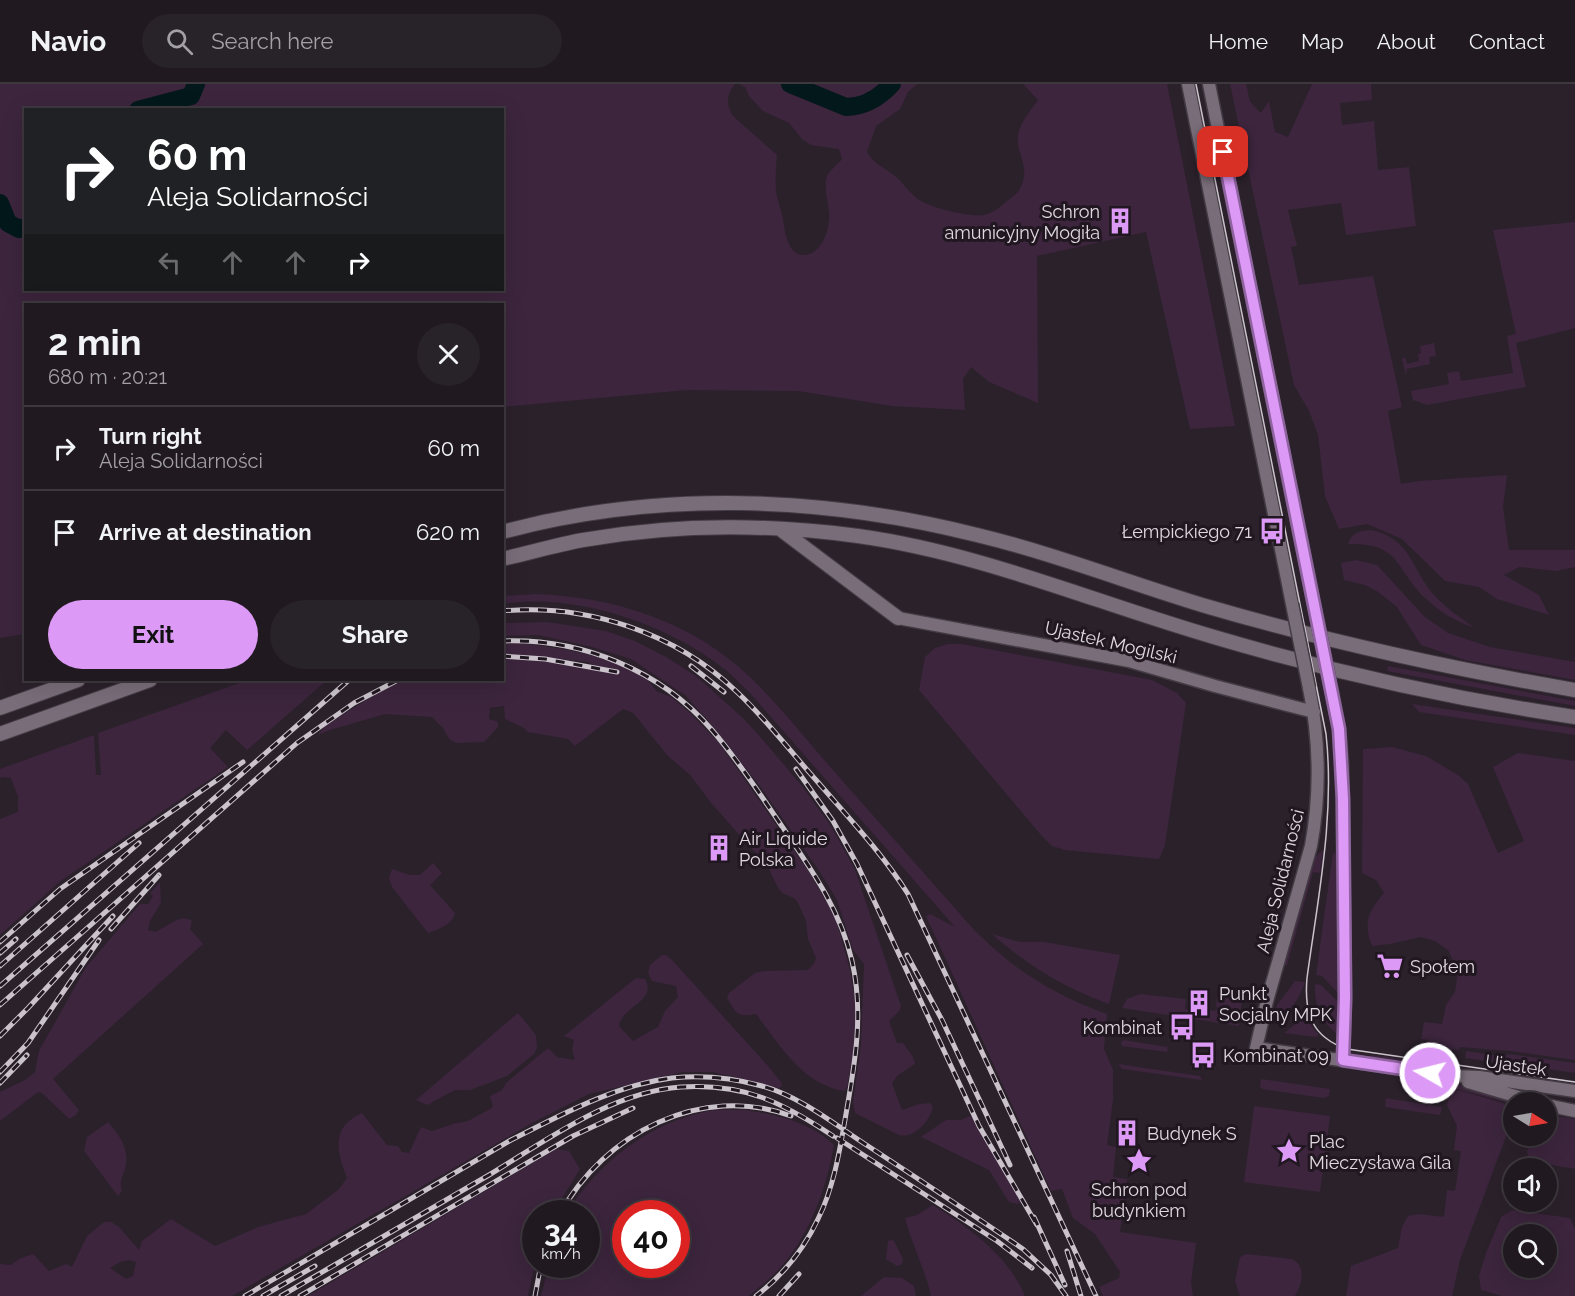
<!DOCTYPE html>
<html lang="en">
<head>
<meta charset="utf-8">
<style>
  :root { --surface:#201920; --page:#282229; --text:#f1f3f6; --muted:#a2a0a5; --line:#3d383e; --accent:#dc99f5 }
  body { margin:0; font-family:Raleway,sans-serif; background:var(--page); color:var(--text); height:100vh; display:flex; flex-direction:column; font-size:22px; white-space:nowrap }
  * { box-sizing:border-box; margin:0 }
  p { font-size:20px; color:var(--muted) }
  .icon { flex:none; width:33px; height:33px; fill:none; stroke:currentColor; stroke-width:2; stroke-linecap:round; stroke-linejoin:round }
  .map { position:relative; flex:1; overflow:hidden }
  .panel { position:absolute; left:24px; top:219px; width:480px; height:378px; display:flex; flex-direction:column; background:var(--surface); border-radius:0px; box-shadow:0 6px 24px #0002,0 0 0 2px var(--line) }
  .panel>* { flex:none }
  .hud { position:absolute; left:24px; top:24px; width:480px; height:183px; border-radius:0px; box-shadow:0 6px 24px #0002,0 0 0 2px var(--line); background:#202124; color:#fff; overflow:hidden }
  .needle { width:39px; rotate:101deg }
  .tools { position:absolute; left:1503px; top:1008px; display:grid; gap:12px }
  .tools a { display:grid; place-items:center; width:54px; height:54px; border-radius:50%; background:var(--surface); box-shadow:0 6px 24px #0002,0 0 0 2px var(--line); font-size:30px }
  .speed { position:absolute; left:522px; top:1116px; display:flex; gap:12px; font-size:30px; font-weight:700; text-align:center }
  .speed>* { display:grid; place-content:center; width:78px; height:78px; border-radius:50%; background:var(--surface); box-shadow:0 6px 24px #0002,0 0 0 2px var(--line); line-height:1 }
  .speed small { font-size:15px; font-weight:400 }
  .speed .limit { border:9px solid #d22; background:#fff; color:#111 }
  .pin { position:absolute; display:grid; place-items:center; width:51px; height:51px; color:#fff; margin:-26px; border-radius:12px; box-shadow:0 3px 9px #0006 }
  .me { position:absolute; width:66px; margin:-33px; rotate:278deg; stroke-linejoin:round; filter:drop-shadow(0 0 4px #0008) }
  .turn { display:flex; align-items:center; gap:21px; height:126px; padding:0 24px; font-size:27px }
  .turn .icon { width:78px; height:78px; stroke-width:2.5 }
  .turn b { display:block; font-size:42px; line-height:51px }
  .lanes { display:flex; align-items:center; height:57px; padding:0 24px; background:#0003; justify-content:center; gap:30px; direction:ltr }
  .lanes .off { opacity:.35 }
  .round { display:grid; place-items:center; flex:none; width:63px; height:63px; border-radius:32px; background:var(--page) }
  .overview { display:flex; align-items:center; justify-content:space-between; height:102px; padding:0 24px }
  h1 { font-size:36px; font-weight:700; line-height:45px }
  .primary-button { display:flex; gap:12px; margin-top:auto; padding:12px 24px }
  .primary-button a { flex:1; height:69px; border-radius:36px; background:var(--accent); color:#111; font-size:24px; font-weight:700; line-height:69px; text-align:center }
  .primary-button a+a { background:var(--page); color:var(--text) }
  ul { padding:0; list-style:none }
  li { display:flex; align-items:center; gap:18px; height:84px; padding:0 24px; border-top:2px solid var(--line) }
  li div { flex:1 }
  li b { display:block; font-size:22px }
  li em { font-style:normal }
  header { display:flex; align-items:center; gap:36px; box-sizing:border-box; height:84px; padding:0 30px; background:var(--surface); border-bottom:2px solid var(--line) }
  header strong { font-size:28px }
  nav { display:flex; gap:33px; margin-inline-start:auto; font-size:21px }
  .search { width:420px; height:54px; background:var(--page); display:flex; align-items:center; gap:15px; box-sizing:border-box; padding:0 21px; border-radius:33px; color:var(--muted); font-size:22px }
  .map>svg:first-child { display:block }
  .green { fill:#3c253d; fill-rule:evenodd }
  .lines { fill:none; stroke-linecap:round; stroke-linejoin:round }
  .river { stroke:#02181a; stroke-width:18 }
  .tertiary-casing { stroke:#443c45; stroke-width:15 }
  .secondary-casing { stroke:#443c45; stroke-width:16 }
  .tertiary { stroke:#796d79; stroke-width:12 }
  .secondary { stroke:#796d79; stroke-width:14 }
  .tram { stroke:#cac3cb; stroke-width:1.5 }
  .rail-casing { stroke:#cac3cb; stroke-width:5 }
  .rail { stroke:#211721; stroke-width:3; stroke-dasharray:9; stroke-linecap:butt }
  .tertiary-bridge-casing { stroke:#443c45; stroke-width:15; stroke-linecap:butt }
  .tertiary-bridge { stroke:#796d79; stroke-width:12 }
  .route-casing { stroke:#8f639f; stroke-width:15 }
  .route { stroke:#dc99f5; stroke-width:10 }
  .labels { text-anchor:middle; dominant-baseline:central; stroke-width:6; stroke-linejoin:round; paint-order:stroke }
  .poi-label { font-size:18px; fill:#e0d9e1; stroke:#211721; text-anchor:start }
  .street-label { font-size:18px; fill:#e0d9e1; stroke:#211721 }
</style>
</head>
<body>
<header>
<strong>Navio</strong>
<div class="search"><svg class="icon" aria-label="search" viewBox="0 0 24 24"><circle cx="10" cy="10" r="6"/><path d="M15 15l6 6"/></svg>Search here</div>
<nav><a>Home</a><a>Map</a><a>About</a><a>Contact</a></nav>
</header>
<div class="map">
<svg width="1575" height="1212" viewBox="0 0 1575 1212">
  <rect width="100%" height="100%" fill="#2b212b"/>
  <path class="green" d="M0,0H735C726,11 726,21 733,32L777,71C776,83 775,96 776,108C778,117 781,126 783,135C785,150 789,179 812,169C825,163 830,141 829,128C828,116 823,104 827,92C830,86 838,80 842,75L839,65L811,61L802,55L789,39L763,27L749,12L745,3L739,0H917L908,8L900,25L876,42L867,68C874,80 885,84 895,92C906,101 911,113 925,119C938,125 970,133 983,131C992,130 1000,123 1007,117C1012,114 1017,110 1020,105C1028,89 1023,80 1019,65C1013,46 1028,30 1038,16L1023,0H1167L1235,342L1190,345L1146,148L1037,172L1038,319L989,298L971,283L963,295L965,326L892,322L798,307L686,306L503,323L502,220H26L25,550L0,554ZM26,26H502V206H26Z
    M1230,0H1246L1250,18L1261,29L1269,17L1275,48L1288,53L1312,0H1371L1372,16L1340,19L1342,41L1374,37L1378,86L1409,83L1416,142L1346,151L1341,119L1288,126L1297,162L1291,163L1299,201L1373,192L1402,323L1388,327L1401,400L1419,397L1507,391L1503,423L1509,466H1575V483L1556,487L1519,483L1504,491L1539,511L1549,531L1497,515L1479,503L1445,497L1402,455L1367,440L1339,445L1325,412L1318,351L1309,327L1294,301Z
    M1575,138V244L1516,259L1526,303L1427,321L1413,316L1411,307L1449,300L1447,289L1459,287L1461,297L1513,289L1507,252L1516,250L1493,146Z
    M1434,259L1436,272L1429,273L1430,280L1407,285L1406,292L1402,274H1405L1407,280L1419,277L1418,270L1421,269L1420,262Z
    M1371,446C1411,454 1411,485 1434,511C1446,524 1461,534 1475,544C1455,537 1439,528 1424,513C1395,484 1400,458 1348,460C1352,448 1359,447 1371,446Z
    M1356,476L1377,481L1425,533L1448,549L1490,563L1575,578V596L1465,576L1421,561L1397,523L1378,508L1365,501L1344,496L1341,479Z
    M535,510C615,513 691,537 750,593C779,621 805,654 832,685C877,736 922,787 967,838C1009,883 1049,909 1107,930L1104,965L1113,986V1016L1107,1061L1116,1063L1113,1093L1127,1095L1120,1148L1196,1159L1191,1198L1193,1212H1103L1099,1203L1119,1194L1120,1188L1095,1150L1073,1134L1062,1105L1051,1107L926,832L930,830L955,843L750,609C741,601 733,591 723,584C668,540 573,508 503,520V512Z
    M547,538L606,547L635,557L666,573L696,592L743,634L763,656L802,702L831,742L855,786L901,922L899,927L889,937L897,959H903L913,973L915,980L898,991L892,999L902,1026L919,1020L930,1019L933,1023C930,1036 915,1055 899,1051L855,1029L853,1019L861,959L864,880L853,866L837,816L820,788L762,705L716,646L685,611L631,575L592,563L538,551L503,552V539Z
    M514,559C548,561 640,574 656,607L671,613L688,627L720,660L811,791L836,835L850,886L855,916L856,934L853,969L847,1004L844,1007C802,1000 780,961 756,930C737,934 736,929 727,914L729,909L755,889L764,887L808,886L814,880L816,874L808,855L806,837L798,819L794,814L782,809L778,804L768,783L712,720L690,691L668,672L633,629L623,625L575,662L568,655L528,648L524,644L505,635L504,622L490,624L489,635L498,638V643L484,658L457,659L450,656L443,644L432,633L385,630L330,646L318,651L325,642L377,609L406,596H502L503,575L511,574L573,581L591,586L595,582L588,578L512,570L503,571V560Z
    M948,560H962L1152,596L1177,609L1186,619L1165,761L1159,775L1065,766L1052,762L1041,751L919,606L925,573L935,564Z
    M1388,582L1575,617V622L1387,587Z
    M248,596H327L247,666L226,646L210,664L228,683L62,796L0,851V735L18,728V713L11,694L2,693L0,694V685L94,651L96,691H101L98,649Z
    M1412,620L1575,644V651L1419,628Z
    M1392,663L1426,672L1458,691L1468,700L1498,769L1524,757L1493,683L1518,669L1575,677V976L1509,967L1460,963L1459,966L1427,961L1428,956L1421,955L1424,938L1442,940L1446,921L1455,908L1457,894L1455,880L1448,866L1435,857L1421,853L1390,860L1372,862C1363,838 1368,828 1384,809L1376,796L1362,789L1363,665Z
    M1323,766L1320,789L1313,788L1287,881H1285L1274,912L1314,774Z
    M1333,768L1338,773V909L1322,892L1316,891Z
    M433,779L442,789L430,801L455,829C452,841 439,845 428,849L392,803L389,794L392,785L410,791H420Z
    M160,798L161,819L150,837L148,846L155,848C168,843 179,829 192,837L190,845L203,860L53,995L79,1026L76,1031L69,1035L42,1009L38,1008L0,1037V1008L25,996L35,988L39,967L86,883L140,820H148L153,812L150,809Z
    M992,850L1020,858H1044L1120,871L1109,920C1064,904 1028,882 992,850Z
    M662,871H666L672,876L768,982L781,998L782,1002L779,1004L713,988H683L589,1010L532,1039L232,1212H0V1180L11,1181L19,1175L33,1170L49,1187L66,1180L72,1183L87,1152L104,1138H111L119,1143L139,1166L142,1157L171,1135L215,1162L258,1143L306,1130L338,1106L347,1094C337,1069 330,1043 362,1029L387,1061L398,1062L402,1068L409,1069L421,1043L432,1047L453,1040L468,1037L490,1025L493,1022L490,1012L502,1006L506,999L548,964L557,973L575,976L572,966L574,956L564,952L636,894L645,895C658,917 621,923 619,942L633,957L658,943L665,927L678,913L676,902L652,897L648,889L650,881ZM129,1176L136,1178L133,1192L126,1195L110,1184L120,1178Z
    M1295,897L1305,898C1298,920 1286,932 1266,941L1271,925L1276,926L1277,921Z
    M1315,900L1321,901L1338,918L1337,950C1321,937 1314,921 1315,900Z
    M1140,910L1186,915L1185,925L1191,926L1192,922L1206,924V926L1215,927L1216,925L1240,932L1239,942L1122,924L1127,915Z
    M1217,913L1242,916L1240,930L1216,923Z
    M1305,928L1310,940L1318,950L1317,953L1284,949L1297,939Z
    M518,929L536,951L537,964L534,970L507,992L470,1006H455L427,1021L416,1016Z
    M1121,935L1157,942L1156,948L1130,944Z
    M1123,956L1168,963L1167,968L1122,962L1121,959Z
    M1466,967L1501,972L1510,970L1575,979V989L1525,982L1524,981L1523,982L1465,974Z
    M1372,971L1575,1000V1002L1371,973Z
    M1118,980L1200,992L1202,996L1122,985Z
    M1261,995L1330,1005L1329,1012L1324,1014L1262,1005L1260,1003Z
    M1442,997L1472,1003L1520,1018L1513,1020L1441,1001Z
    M1454,1005L1513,1022L1514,1031L1460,1176L1452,1212H1346L1351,1182L1398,1164L1402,1143L1408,1132L1419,1130L1444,1133L1447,1106L1455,1107L1461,1067L1454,1066L1457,1042L1447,1021L1449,1012Z
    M1386,1014L1442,1023L1440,1031L1385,1023Z
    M1254,1022L1330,1032L1320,1108L1244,1098Z
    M746,1026C778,1031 810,1038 834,1061C826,1106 809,1154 777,1187C769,1196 758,1204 749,1212H541L549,1181L586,1180V1130L567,1129C597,1079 650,1038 709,1027C721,1025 734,1026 746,1026ZM626,1130H676V1180H626Z
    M1547,1031L1575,1035V1085L1529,1077L1527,1067L1533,1052H1546Z
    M970,1032L974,1033L1020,1111L1021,1118L1018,1120L1009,1118L989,1086L921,1053L946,1036H961Z
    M108,1038C120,1052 130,1065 125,1085C122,1094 119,1098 122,1107L118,1112L84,1067L87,1053Z
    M556,1065L569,1067L580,1085L553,1129L536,1130L535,1179L528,1212H308Z
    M933,1121C968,1143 1009,1172 1025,1212H931C925,1185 912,1161 905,1134L917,1131Z
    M1513,1126L1570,1134L1575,1145V1212H1502L1481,1206L1479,1192L1486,1169L1501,1133ZM1546,1150V1184H1514V1150Z
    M892,1156L894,1157L903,1175L902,1180L897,1182L886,1175L888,1157Z
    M1246,1170L1292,1175C1307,1182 1302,1200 1295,1212H1240L1235,1197L1240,1173Z
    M884,1193L902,1194L914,1202L916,1212H861Z"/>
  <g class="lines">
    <path class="river" d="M790,0L846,23C864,23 880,13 892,0
      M138,26L191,12L196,0
      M0,119L8,139L19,145L26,143"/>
    <g class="tertiary-casing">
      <path id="tertiary" d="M1188,0L1292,520
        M1209,0L1315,526
        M898,534L1129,577L1215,602L1314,628
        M1309,604C1320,658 1321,708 1311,762L1267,917L1256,964L1452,992L1479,993L1575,1007
        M1332,609L1339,645L1342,680L1345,914L1343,976
        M1468,998L1535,1018
        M1546,1021L1575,1027"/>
    </g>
    <g class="secondary-casing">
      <path id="secondary" d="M780,445L898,534
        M502,448C658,406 822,412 977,451C1056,470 1132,500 1209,523C1329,558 1452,585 1575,606
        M502,475C529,469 556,461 583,456C673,440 768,440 858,452C981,469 1096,519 1214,553C1332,588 1454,615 1575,633
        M0,624L78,596
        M0,650L150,596"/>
    </g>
    <use href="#tertiary" class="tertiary"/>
    <use href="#secondary" class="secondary"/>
    <path class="tram" d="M1196,0L1326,650C1335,732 1318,813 1307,894C1304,928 1311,953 1347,965L1575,998"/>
    <g class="rail-casing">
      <path id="rail" d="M502,527C587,519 676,549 737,608C766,635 790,667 816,696C848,733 882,769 908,810L1096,1212
        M502,557C582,554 660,586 712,646C737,675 758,707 779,738C809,782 840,824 852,877C864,929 855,979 846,1030C840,1065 834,1103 818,1135C804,1165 782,1192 756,1212
        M502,572L545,575L617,588
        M691,582L724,608
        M796,685L833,737L857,780L979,1042L1037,1141
        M111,845L159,791
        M0,858L60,805L243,678
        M0,869L16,855
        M907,871L942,936L1010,1081
        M0,882L139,759
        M0,902L349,596
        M0,921L297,659L354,619L398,596
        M0,952L28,924L113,832
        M0,988L28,959L99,856
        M0,999L27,971
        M837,1054L997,1157L1032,1184
        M560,1130C604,1049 702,999 791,1032
        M1034,1133L1065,1201
        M1067,1167L1081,1212
        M245,1212L511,1056C561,1031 615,1001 672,994C701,991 733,994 762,1002C801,1013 834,1040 868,1062C920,1096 972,1130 1023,1165L1051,1191L1066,1212
        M263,1212L315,1182
        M281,1212C351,1172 419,1131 489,1091C547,1056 611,1008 681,1003C744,999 782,1018 833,1052
        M300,1212L573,1052L633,1024
        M535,1212L541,1180
        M779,1212L799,1190"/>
    </g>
    <use href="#rail" class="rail"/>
    <g class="tertiary-bridge-casing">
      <path id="tertiary-bridge" d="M1292,520L1309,604
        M1315,526L1332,609"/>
    </g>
    <use href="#tertiary-bridge" class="tertiary-bridge"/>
  </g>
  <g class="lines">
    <g class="route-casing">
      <path id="route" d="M1223,68L1339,645L1343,715L1345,914L1343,976L1430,989"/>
    </g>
    <use href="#route" class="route"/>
  </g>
  <defs>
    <g id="building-bare" transform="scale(2.07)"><path d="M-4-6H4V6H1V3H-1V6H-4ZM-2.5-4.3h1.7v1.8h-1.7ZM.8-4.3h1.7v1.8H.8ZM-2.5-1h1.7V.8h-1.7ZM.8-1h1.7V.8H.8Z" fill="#dc99f5" stroke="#211721" stroke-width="2.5" paint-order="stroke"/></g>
    <g id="bus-bare" transform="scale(2.07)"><path d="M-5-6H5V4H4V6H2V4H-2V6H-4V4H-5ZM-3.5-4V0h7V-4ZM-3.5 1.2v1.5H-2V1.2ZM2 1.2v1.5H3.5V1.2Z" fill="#dc99f5" stroke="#211721" stroke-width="2.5" paint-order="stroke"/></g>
    <g id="supermarket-bare" transform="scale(2.07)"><path d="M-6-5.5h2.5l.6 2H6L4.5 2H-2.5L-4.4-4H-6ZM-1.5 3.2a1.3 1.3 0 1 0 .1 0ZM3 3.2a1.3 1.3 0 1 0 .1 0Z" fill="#dc99f5" stroke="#211721" stroke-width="2.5" paint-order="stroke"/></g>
    <g id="sight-bare" transform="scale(2.07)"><path d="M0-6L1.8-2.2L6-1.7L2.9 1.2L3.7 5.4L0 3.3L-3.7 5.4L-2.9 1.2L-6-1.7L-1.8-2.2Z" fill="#dc99f5" stroke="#211721" stroke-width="2.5" paint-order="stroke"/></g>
  </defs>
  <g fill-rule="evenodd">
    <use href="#building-bare" x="1120" y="137"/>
    <use href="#bus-bare" x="1272" y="447"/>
    <use href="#building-bare" x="719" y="764"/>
    <use href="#supermarket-bare" x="1390" y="882"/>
    <use href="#building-bare" x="1199" y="919"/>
    <use href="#bus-bare" x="1182" y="943"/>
    <use href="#bus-bare" x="1203" y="971"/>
    <use href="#building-bare" x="1127" y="1049"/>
    <use href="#sight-bare" x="1289" y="1067"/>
    <use href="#sight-bare" x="1139" y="1077"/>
  </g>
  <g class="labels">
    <g class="poi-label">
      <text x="1100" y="127" text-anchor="end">Schron<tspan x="1100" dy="21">amunicyjny Mogiła</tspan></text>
      <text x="1252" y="447" text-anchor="end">Łempickiego 71</text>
      <text x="739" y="754">Air Liquide<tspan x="739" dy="21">Polska</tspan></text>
      <text x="1410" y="882">Społem</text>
      <text x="1219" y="909">Punkt<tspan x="1219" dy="21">Socjalny MPK</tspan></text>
      <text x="1162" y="943" text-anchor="end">Kombinat</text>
      <text x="1223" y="971">Kombinat 09</text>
      <text x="1147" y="1049">Budynek S</text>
      <text x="1309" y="1057">Plac<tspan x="1309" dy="21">Mieczysława Gila</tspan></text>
      <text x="1139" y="1105" text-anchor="middle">Schron pod<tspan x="1139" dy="21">budynkiem</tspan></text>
    </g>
    <g class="street-label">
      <text transform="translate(1111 558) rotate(13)">Ujastek Mogilski</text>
      <text transform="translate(1280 797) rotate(-76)">Aleja Solidarności</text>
      <text transform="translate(1516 981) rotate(8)">Ujastek</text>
    </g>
  </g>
</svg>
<div class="tools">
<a><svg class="needle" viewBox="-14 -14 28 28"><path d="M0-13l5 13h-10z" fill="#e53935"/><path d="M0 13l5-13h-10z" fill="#a2a0a5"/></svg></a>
<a><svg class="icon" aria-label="sound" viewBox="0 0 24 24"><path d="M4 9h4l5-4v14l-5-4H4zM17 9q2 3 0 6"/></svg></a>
<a><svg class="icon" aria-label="search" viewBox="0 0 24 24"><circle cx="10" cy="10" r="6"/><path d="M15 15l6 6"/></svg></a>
</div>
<div class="speed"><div>34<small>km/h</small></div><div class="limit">40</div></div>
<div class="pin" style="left:1223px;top:68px;background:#d93025"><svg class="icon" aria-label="arrive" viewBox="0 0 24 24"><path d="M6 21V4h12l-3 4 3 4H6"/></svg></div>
<svg class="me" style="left:1430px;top:989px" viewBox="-20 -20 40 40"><circle r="17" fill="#dc99f5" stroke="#fff" stroke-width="3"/><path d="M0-11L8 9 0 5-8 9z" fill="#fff"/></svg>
<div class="hud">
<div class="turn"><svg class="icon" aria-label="right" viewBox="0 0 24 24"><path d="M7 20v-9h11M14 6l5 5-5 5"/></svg><div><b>60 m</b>Aleja Solidarności</div></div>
<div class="lanes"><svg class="icon off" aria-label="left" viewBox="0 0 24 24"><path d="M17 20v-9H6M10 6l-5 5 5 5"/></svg><svg class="icon off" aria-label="ahead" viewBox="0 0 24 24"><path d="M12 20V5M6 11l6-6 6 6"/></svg><svg class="icon off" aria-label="ahead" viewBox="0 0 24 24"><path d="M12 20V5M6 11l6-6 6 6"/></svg><svg class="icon" aria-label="right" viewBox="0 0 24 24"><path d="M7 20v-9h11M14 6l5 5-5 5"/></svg></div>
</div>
<section class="panel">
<div class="overview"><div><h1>2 min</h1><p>680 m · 20:21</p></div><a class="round"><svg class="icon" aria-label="close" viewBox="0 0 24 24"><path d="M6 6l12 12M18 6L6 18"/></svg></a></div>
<ul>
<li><svg class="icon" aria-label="right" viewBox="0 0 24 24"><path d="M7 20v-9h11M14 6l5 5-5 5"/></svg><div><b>Turn right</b><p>Aleja Solidarności</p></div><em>60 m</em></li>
<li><svg class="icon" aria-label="arrive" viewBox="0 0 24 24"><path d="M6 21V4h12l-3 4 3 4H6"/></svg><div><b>Arrive at destination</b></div><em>620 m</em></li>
</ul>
<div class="primary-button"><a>Exit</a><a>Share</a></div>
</section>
</div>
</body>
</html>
